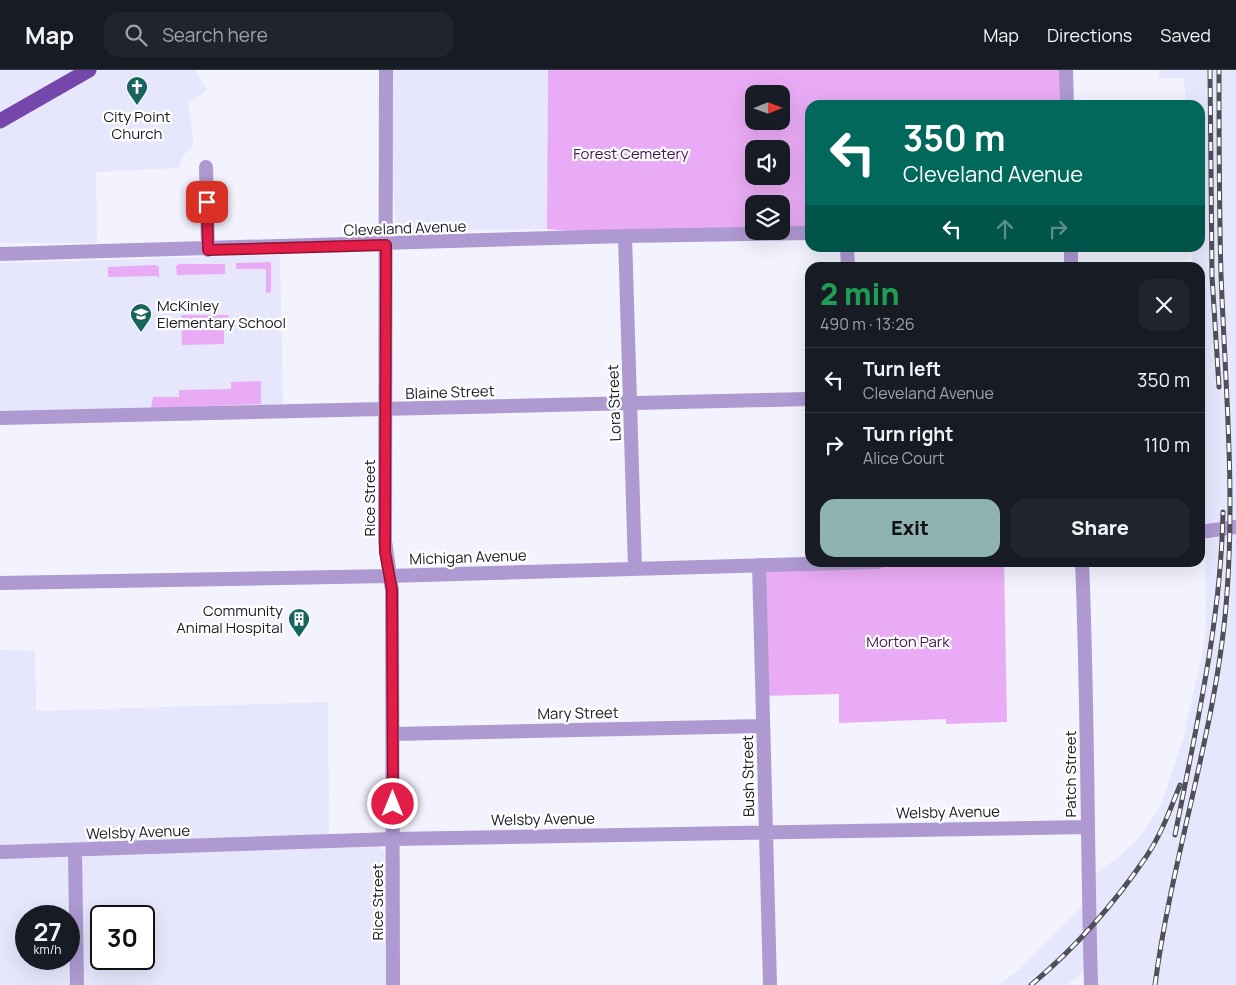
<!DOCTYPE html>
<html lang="en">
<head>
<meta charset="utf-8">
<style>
  :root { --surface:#171b24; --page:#20242c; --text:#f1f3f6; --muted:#9ea1a6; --line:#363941; --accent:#8fb3b2 }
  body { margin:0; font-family:Manrope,sans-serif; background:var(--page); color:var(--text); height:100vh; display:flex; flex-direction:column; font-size:19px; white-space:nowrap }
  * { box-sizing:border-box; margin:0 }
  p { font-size:16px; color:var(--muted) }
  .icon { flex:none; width:28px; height:28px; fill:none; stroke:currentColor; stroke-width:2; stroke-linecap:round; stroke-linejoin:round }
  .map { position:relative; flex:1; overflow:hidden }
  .details { position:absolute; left:805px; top:192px; width:400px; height:305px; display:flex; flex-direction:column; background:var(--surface); border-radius:15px; box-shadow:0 5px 20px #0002 }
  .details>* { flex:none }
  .hud { position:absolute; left:805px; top:30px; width:400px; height:152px; border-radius:15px; box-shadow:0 5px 20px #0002; background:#00695c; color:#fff; overflow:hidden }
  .needle { width:32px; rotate:89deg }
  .tools { position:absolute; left:745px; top:15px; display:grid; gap:10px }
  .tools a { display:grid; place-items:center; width:45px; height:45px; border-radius:10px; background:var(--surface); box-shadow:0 5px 20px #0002; font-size:25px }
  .speed { position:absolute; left:15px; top:835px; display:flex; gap:10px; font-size:25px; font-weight:700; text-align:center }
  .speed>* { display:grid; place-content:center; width:65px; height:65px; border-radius:50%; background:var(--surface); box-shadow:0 5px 20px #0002; line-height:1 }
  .speed small { font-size:12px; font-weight:400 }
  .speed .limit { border:2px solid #111; border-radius:8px; background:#fff; color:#111 }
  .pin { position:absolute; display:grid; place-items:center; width:42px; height:42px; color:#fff; margin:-21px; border-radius:10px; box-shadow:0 2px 8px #0006 }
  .me { position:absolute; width:55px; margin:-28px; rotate:0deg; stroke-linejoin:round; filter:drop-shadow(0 0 4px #0008) }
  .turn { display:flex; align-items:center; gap:18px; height:105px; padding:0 15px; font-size:22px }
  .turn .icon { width:65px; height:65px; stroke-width:2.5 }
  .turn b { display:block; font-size:35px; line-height:42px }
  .lanes { display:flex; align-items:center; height:48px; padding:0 15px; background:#0003; justify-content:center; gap:25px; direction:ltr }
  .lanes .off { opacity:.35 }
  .round { display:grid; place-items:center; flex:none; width:52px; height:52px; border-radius:15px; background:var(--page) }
  .overview { display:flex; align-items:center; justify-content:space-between; height:85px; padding:0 15px }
  h1 { font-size:30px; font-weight:800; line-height:38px; color:#1e9e55 }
  .action { display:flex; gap:10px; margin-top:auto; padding:10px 15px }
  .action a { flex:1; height:58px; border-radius:15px; background:var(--accent); color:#111; font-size:20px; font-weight:800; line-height:58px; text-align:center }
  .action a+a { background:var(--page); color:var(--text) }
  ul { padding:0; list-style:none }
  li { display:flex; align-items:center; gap:15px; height:65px; padding:0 15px; border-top:1px solid var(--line) }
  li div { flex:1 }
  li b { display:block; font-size:19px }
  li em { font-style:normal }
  header { display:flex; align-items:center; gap:30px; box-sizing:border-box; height:70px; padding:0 25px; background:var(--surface); border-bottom:1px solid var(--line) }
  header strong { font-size:24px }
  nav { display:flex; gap:28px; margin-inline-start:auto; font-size:18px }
  .search { width:350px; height:45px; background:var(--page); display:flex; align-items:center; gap:12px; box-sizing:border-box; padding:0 18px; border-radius:15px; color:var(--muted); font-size:19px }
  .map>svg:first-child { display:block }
  .built { fill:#e6e7fd; fill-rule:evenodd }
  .green { fill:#e9abf5; fill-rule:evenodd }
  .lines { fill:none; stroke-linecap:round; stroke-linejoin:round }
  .minor { stroke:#ae99d0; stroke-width:14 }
  .major { stroke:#7547ac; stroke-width:15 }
  .rail-casing { stroke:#50505a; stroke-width:5 }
  .rail { stroke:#fff; stroke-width:3; stroke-dasharray:9; stroke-linecap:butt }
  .route-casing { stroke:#92132f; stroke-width:12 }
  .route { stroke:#e11d48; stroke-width:9 }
  .labels { text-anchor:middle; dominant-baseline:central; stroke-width:4.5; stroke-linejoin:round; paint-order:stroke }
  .poi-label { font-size:15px; fill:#191923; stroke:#fff }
  .park-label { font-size:15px; fill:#4b1155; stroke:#fff }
  .street-label { font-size:15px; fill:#191923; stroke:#fff }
</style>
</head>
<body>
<header>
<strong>Map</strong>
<div class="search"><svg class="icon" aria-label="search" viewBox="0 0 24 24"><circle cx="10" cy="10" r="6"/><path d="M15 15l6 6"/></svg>Search here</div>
<nav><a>Map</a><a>Directions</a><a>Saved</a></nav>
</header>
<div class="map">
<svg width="1236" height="915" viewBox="0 0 1236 915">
  <rect width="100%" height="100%" fill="#f2f3fe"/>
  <path class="built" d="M0,0H195L207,20L188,33L194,74L183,86L179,98L96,102L97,173H0Z
    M386,0H548L547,159L396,161Z
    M1159,0H1236V915H1091L1090,897L1067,915H999L1020,899L1089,830L1088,809L1120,786L1140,767L1160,737L1183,670L1203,581L1206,556L1205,461L1200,462V198L1192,197V178H1200V35H1186L1184,8H1159Z
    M280,185L283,334L0,342V193Z
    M0,580L35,581L36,641L328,632L329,778L378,777L384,780L386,785V915H0ZM26,846H69V889H26ZM101,846H144V889H101Z"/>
  <path class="green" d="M548,0H1066L1067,35H810V163L625,166L547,159ZM754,24H781V51H754ZM754,79H781V106H754ZM754,134H781V161H754Z
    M271,192V222L266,223V199H236V193Z
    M179,194H225V204L177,205L176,196Z
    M156,195L159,197V208L157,206L108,207V197Z
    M181,245H229L228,251L224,252V274L182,275Z
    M261,311V334L151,338L153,327H179V320L231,319V312Z
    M860,492L1004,493L1007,652L946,654V649L839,653V624L762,626L759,495Z"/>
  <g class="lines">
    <path class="minor" d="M386,0L385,471L392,520L393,915
      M1066,0L1067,35
      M206,97L208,180
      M625,166L635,498
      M847,178L848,198
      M1071,178V198
      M0,184L625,166L810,163
      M0,348L810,329
      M1200,462L1236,457
      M1082,492C1088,633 1087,774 1091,915
      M759,495L770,915
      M0,513L389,506L878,492
      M393,664L763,656
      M75,780L77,915
      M0,782L393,769L1087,757"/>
    <path class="major" d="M0,51L89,0"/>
    <g class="rail-casing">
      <path id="rail" d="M1210,0L1212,206L1219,317
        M1175,765C1196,658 1221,551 1223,442
        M1031,915C1074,879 1114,834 1146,787C1161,765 1170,740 1180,715
        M1155,915C1172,784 1218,655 1227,523C1235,417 1225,310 1221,204C1219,136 1219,68 1219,0"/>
    </g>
    <use href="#rail" class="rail"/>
  </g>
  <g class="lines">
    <g class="route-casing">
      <path id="route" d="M207,132L208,180L386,175L385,482L392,520L393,734"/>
    </g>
    <use href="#route" class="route"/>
  </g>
  <defs>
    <g id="church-pin" transform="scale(1.125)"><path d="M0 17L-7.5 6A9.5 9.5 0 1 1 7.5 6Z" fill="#17645e" stroke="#fff"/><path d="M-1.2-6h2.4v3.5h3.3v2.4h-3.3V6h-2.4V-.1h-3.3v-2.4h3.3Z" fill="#fff"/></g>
    <g id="school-pin" transform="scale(1.125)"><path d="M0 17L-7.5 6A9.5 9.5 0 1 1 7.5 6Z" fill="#17645e" stroke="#fff"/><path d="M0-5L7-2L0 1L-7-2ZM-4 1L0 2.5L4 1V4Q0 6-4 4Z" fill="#fff"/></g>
    <g id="building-pin" transform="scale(1.125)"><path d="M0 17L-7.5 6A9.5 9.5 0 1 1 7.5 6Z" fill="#17645e" stroke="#fff"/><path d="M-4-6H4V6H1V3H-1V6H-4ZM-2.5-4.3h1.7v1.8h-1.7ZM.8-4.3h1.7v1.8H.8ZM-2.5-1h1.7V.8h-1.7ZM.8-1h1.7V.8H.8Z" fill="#fff"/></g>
  </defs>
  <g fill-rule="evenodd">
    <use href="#church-pin" x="137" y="17"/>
    <use href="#school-pin" x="141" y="244"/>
    <use href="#building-pin" x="299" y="549"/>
  </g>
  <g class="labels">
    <g class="poi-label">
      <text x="137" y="46">City Point<tspan x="137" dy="17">Church</tspan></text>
      <text x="157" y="235" text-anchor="start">McKinley<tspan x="157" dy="17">Elementary School</tspan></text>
      <text x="283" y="540" text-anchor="end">Community<tspan x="283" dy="17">Animal Hospital</tspan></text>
    </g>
    <g class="park-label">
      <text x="631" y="83">Forest Cemetery</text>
      <text x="908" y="571">Morton Park</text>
    </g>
    <g class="street-label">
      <text transform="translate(405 158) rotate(-2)">Cleveland Avenue</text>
      <text transform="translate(450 322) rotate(-2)">Blaine Street</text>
      <text transform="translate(614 333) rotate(-92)">Lora Street</text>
      <text transform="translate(369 428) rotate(-90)">Rice Street</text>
      <text transform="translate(468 487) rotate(-2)">Michigan Avenue</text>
      <text transform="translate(578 643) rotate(-1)">Mary Street</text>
      <text transform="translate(1070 704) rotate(-90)">Patch Street</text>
      <text transform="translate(748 706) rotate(-91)">Bush Street</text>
      <text transform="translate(948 742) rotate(-1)">Welsby Avenue</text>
      <text transform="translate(543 749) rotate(-1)">Welsby Avenue</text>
      <text transform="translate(138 762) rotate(-2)">Welsby Avenue</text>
      <text transform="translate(377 832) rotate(-90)">Rice Street</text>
    </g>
  </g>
</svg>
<div class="tools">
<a><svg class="needle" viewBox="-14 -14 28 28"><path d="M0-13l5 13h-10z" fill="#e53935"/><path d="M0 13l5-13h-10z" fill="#9ea1a6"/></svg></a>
<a><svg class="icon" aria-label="sound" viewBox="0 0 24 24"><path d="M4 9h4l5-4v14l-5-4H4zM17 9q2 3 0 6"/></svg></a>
<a><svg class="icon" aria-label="layers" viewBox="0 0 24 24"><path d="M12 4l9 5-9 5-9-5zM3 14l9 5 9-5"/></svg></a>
</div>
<div class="speed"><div>27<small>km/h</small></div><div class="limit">30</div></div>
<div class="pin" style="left:207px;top:132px;background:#d93025"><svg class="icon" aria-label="arrive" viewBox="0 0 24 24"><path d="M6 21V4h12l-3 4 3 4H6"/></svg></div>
<svg class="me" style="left:393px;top:734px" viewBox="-20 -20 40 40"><circle r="17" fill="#e11d48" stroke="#fff" stroke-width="3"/><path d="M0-11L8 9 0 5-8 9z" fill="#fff"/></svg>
<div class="hud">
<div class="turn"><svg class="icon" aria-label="left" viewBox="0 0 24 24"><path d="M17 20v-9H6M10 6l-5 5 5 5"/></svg><div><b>350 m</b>Cleveland Avenue</div></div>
<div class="lanes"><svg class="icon" aria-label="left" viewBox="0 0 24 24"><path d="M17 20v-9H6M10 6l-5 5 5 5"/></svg><svg class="icon off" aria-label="ahead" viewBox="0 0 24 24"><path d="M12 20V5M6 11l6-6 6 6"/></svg><svg class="icon off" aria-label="right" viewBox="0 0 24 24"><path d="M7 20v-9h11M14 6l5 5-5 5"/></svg></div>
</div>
<section class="details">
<div class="overview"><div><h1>2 min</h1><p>490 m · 13:26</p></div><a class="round"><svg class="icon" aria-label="close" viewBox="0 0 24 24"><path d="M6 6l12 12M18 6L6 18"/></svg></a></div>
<ul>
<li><svg class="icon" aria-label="left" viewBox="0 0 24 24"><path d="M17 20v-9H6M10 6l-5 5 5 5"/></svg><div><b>Turn left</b><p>Cleveland Avenue</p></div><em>350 m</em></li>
<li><svg class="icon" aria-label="right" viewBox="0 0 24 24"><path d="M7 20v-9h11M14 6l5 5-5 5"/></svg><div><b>Turn right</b><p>Alice Court</p></div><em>110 m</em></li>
</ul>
<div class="action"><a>Exit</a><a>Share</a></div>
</section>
</div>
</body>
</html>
